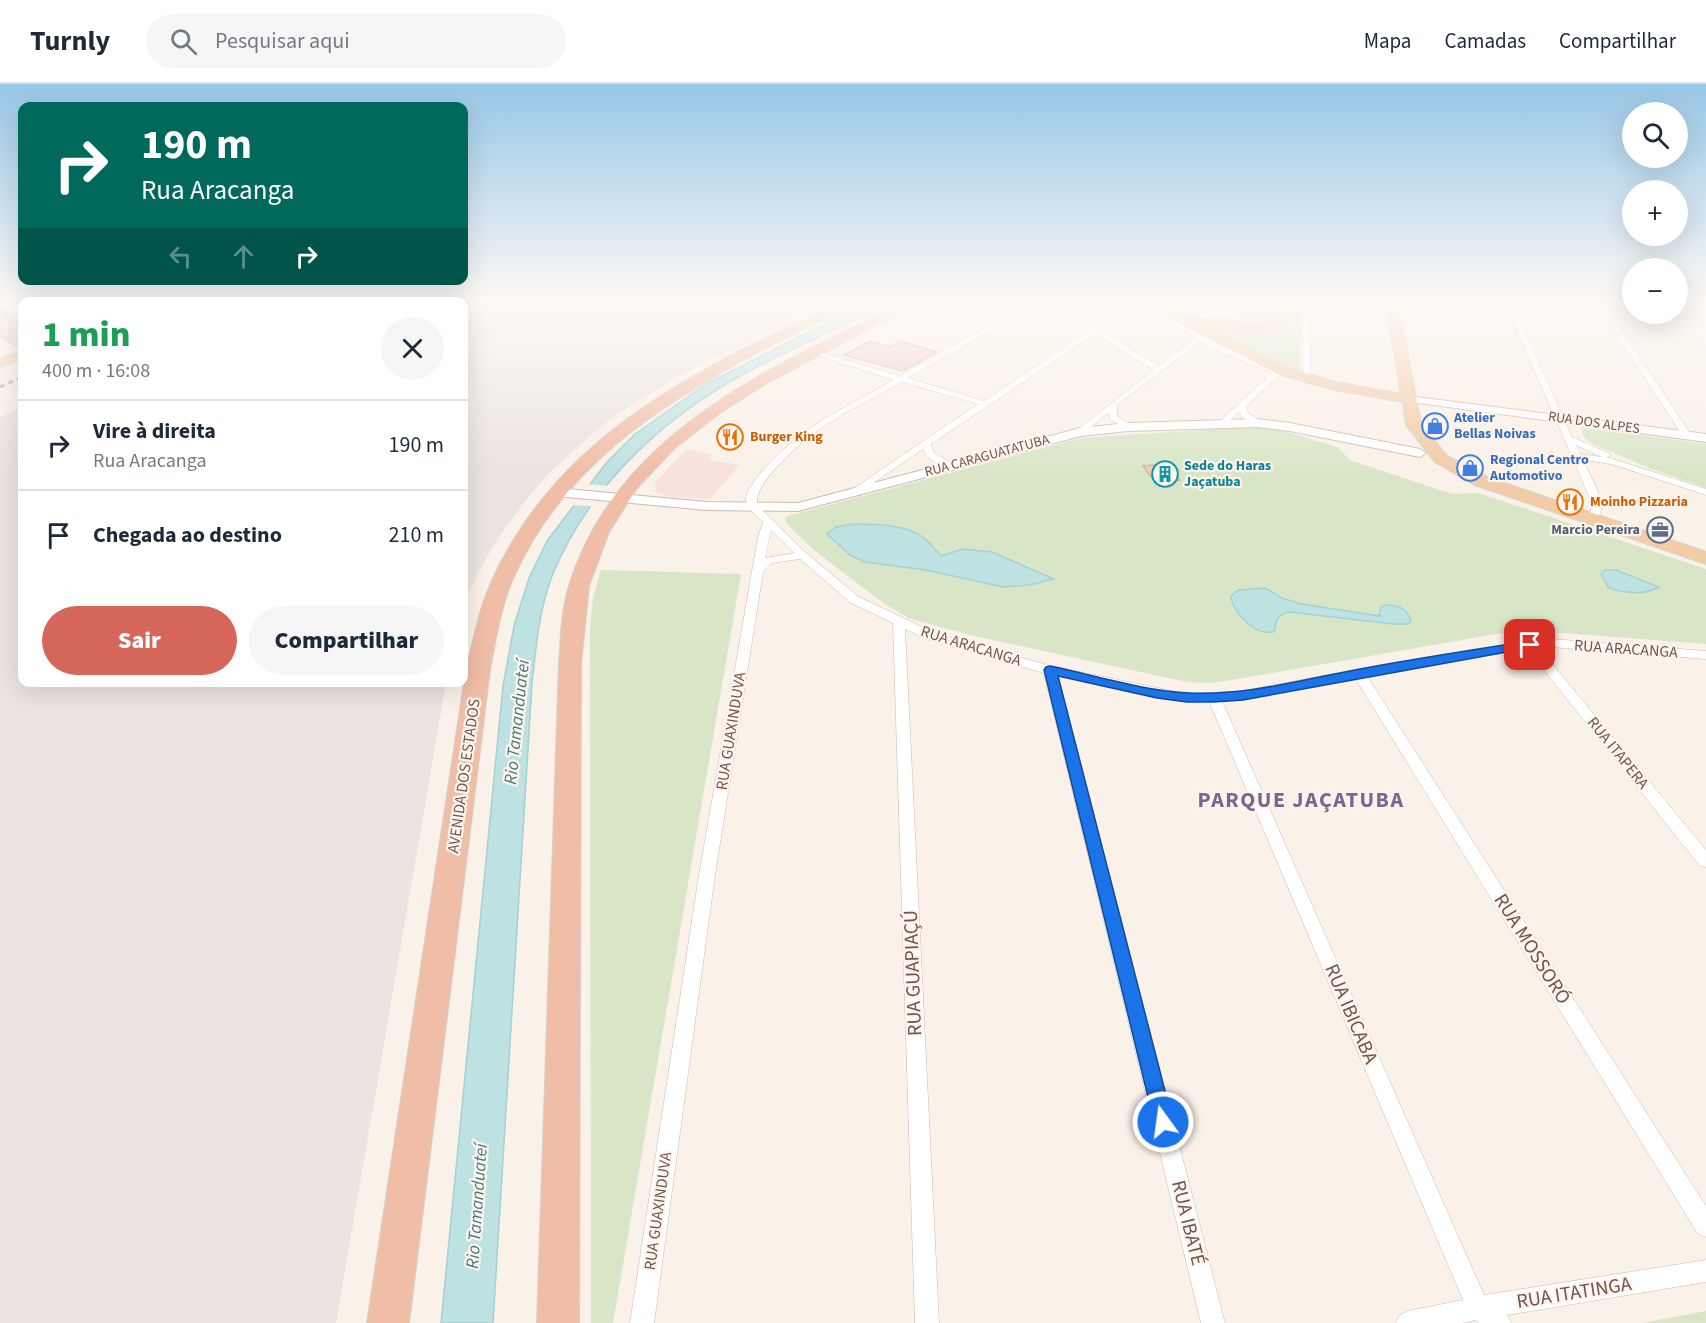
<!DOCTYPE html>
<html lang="pt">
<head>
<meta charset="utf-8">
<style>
  :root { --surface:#fff; --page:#f6f6f7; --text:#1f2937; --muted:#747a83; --line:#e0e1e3; --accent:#d7665a }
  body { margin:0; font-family:"Source Sans 3",sans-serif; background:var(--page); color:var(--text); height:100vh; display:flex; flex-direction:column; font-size:22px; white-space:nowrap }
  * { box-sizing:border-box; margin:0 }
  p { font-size:20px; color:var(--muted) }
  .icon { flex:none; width:33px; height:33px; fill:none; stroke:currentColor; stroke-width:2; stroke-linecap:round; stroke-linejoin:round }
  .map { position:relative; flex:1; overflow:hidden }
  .side { position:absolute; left:18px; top:213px; width:450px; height:390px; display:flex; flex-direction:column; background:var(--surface); border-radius:12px; box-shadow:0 6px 24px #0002 }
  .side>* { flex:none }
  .guide { position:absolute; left:18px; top:18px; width:450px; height:183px; border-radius:12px; box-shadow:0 6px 24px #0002; background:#00695c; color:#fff; overflow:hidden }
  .buttons { position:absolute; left:1622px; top:18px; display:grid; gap:12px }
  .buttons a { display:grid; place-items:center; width:66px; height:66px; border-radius:50%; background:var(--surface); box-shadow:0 6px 24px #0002; font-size:30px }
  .pin { position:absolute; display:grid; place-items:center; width:51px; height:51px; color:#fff; margin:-26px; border-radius:12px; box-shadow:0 3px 9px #0006 }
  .me { position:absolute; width:66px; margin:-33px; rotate:346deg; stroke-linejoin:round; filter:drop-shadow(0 0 4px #0008) }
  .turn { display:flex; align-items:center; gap:21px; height:126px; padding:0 24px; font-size:27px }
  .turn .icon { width:78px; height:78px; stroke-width:2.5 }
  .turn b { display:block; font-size:42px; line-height:51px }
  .lanes { display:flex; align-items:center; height:57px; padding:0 24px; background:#0003; justify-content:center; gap:30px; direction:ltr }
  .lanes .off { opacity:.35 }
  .round { display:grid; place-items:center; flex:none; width:63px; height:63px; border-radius:32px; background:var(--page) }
  .overview { display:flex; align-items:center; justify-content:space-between; height:102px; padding:0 24px }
  h1 { font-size:36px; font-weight:800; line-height:45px; color:#1e9e55 }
  .action { display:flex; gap:12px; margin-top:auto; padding:12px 24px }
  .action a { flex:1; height:69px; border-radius:36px; background:var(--accent); color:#fff; font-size:24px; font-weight:800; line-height:69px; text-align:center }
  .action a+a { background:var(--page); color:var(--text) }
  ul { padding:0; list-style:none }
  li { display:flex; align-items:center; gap:18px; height:90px; padding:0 24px; border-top:2px solid var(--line) }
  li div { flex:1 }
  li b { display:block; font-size:22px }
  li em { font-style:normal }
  header { display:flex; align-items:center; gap:36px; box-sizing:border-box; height:84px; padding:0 30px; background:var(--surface); border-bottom:2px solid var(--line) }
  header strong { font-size:28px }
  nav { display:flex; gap:33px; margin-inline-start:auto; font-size:21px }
  .search { width:420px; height:54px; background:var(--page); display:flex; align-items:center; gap:15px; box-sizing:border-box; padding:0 21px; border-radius:33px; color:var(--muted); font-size:22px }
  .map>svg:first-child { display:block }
  .commercial { fill:#f9e1dd }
  .industrial { fill:#ebe4e1 }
  .green { fill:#d8e6c7 }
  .water { fill:#bee1e2; stroke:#a5d1d2; stroke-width:1.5 }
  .pier { fill:#faf1e8 }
  .building { fill:#edcec2; stroke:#ddb3a4; stroke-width:1.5 }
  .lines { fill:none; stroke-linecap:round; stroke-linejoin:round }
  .minor-casing { stroke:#cdbab2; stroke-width:1 }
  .tertiary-casing { stroke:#cdbab2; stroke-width:2 }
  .secondary-casing { stroke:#cfb9af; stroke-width:1 }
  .primary-casing { stroke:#d7d0cd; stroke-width:2 }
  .trunk-casing { stroke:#d7d0cd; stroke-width:2 }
  .minor { fill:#fff; fill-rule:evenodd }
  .tertiary { fill:#fff; fill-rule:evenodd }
  .secondary { fill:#fff; fill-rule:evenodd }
  .primary { fill:#f2cca7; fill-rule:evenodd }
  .trunk { fill:#f0bea6; fill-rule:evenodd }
  .rail { stroke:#b2a7c3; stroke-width:3; stroke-dasharray:5 4; stroke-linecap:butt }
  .route { fill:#1a73e8; stroke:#114b97; stroke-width:1.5 }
  .labels { text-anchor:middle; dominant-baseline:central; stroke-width:4.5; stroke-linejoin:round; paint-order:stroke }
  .far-shop-label { font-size:14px; font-weight:bold; fill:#366cbe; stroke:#fdf5ed; text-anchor:start }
  .far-street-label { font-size:14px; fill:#71564e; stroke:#fdf5ed }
  .far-food-label { font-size:14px; font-weight:bold; fill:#c56008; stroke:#fdf5ed; text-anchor:start }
  .far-culture-label { font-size:14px; font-weight:bold; fill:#0d838f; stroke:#fdf5ed; text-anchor:start }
  .far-service-label { font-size:14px; font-weight:bold; fill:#4e5e75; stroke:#fdf5ed; text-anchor:end }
  .street-label { font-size:16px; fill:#71564e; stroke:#fdf5ed }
  .water-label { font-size:18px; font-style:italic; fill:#47797b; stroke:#fdf5ed }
  .near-street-label { font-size:20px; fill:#71564e; stroke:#fdf5ed }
  .district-label { font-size:22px; font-weight:bold; letter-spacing:1.5px; fill:#7b668d; stroke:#fdf5ed }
</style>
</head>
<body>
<header>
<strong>Turnly</strong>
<div class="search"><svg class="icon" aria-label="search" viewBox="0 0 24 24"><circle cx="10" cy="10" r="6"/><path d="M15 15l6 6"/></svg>Pesquisar aqui</div>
<nav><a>Mapa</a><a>Camadas</a><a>Compartilhar</a></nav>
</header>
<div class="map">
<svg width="1706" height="1239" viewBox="0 0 1706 1239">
  <rect width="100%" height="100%" fill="#faf1e8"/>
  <path class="commercial" d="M686,365L712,371L709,376L739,381L710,415L670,413L656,408L654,400Z"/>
  <path class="industrial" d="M10,216H144L147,217L22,218V226L6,217Z
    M271,216H837L680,291L630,322L600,343L547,391L526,416L499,453L482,481L464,520V218L266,217Z
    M22,323V598L446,599L336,1239H0V333Z"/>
  <path class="green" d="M1282,222H1284L1276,235C1257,246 1209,240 1190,231L1210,234Z
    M1296,224H1301L1300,288L1292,287L1193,237L1252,246Z
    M1248,343H1271L1337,363L1350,376L1452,410L1478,409L1706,485V560L1536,547L1508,548L1232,596L1209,599L1187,598L974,552L908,534L882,518L815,467L786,439L785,434L788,432L1081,354Z
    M1581,343L1706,360V404L1649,384L1591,359L1584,353Z
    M601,486L741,490L613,1239H591L590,545L593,514Z
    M1706,1227V1239H1642Z"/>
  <path class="water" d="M877,216H897C838,246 775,270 718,305C647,349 584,413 552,492C539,526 536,563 532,599L493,1239H441L503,602L514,542L529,494L547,457L607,378L635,350L706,300L838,233Z
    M852,440C875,441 907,439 925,455C931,459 936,467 941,472L963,465L992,468L1054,495L1029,501L1003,503L926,486L864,478L850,471L827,450L836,443Z
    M1605,486H1616L1659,503C1643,512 1626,509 1609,504L1601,490Z
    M1265,504L1282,514L1301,520L1380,532L1379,529L1382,522C1395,519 1408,524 1411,537L1409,540H1393L1290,528C1278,530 1275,535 1275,547C1258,555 1232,528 1231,512L1238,506Z"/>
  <path class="pier" d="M585,400L611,402L593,426L590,422L568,421Z"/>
  <path class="building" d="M0,226L22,239V265L0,253Z
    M870,257L891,263L900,257L937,268L903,287L844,271Z
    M1168,380L1180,396L1155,398L1143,382Z"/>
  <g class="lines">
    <g class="minor-casing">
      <path id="minor" d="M1128,216H1135L1226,264L1276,285L1283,284V288L1246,322L1248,329L1261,337V341C1254,342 1242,335 1239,328L1226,340L1219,338L1272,289L1220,268L1201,257L1117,321V332L1131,341V345H1125L1110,335L1109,328L1083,350H1077V346L1154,286L1095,250L931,360L934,369L954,380V384C944,385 927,376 923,365L856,411L852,412L847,409L978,320L902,298C874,314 845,328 818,346C803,357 749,402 758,422L806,469L859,513L937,550L1051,582L1187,610L1243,607L1359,585L1551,555L1706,567V575L1551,563L1539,564L1706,766V783L1700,782L1527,565L1367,592L1706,1122V1153L1698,1150L1355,594L1243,615L1222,617L1484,1211L1706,1176V1198L1507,1231L1511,1239H1479L1475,1236L1462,1239H1396L1400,1231L1408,1227L1463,1216L1209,617L1187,618L1058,592L1225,1239H1201L1044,589L929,556L905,545L939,1239H915L893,539L851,519L800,475L772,479L763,488L715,791L654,1239H630L699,791L758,453L763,438C757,432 747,425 746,416C745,397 797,352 813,342C840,325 867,311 894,296L809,269L816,267L900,292L1027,219L1043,218L1059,221L1159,282L1196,254ZM1043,222L1054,225L1090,247L984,317L908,294L1032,223ZM771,446L794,469L765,474Z
        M1165,216H1174L1203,230L1294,216H1308L1311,295L1307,297L1303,295L1302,219L1202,234Z
        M1504,216H1511L1572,353L1609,369L1611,371L1607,373L1706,405V411L1611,380L1583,376C1588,387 1604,415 1601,426C1600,431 1596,436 1594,439H1586L1585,437L1591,426V417ZM1576,361L1602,373L1580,370Z
        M1522,216H1536L1601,226L1594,216H1601L1609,227L1706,238V242L1612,232L1692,352L1690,354H1684L1604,231L1525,218Z
        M0,218L22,229V234L0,223Z"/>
    </g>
    <g class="tertiary-casing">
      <path id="tertiary" d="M1408,312L1706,350V358L1404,317V313Z
        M1258,335L1290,339L1420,365L1426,369L1420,373L1290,347L1258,343L1128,347L1081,352L798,427L707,426L556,412L549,408L556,404L707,418L798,419L1080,344L1128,339Z"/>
    </g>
    <g class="secondary-casing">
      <path id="secondary" d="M154,216H165L167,218H155Z"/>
    </g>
    <g class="primary-casing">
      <path id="primary" d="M167,216H182L165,218Z
        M1138,216H1152L1191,235C1196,232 1240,241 1254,240C1277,239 1276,225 1293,217C1299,214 1308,216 1316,216L1314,218C1296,223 1297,229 1284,239C1263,255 1228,248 1205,242L1285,283L1336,298L1401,310L1387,224L1382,216H1394L1399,224L1421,340L1447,372L1487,393L1706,468V480L1475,401L1435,378L1406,341L1403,318L1334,306L1275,289Z
        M22,267V275L0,283V274Z"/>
    </g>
    <g class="trunk-casing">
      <path id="trunk" d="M844,216H859C852,224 838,228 828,233C803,245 779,257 755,270C654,324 565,383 515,490C501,520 496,554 490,586L409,1239H367L466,586C474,554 480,520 495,490C565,344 706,282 844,216Z
        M908,216H923L769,298L720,329L675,364L637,404L609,448L589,502L581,579L579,1239H537L559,579C561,554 561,527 569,502C616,347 775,282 908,216Z
        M984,216H1035C1028,222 991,222 984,216Z"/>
    </g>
    <use href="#minor" class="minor"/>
    <use href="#tertiary" class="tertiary"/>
    <use href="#secondary" class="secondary"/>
    <use href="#primary" class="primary"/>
    <use href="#trunk" class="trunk"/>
    <path class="rail" d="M202,218L207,216
      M0,303L22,293"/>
  </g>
  <linearGradient id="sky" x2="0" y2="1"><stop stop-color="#97c6e6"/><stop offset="0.56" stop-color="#fdf9f5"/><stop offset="1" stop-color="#fdf9f5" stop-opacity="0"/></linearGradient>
  <rect width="1706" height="389" fill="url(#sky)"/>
  <path class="route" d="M1530,557L1534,558L1536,561L1534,563L1243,616L1214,618H1187L1157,614L1058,592L1173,1038L1170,1046L1163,1049L1156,1046L1044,586L1046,583L1050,582C1094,591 1144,607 1189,609C1245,612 1300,596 1355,586C1413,575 1472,566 1530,557Z"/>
  <defs>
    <g id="shop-ring" transform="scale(1.35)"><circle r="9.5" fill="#fdf5ed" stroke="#3f7fe0" stroke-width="1.5"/><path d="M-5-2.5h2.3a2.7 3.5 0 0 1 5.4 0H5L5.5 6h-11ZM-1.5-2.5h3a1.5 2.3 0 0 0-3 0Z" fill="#3f7fe0"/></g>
    <g id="restaurant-ring" transform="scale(1.35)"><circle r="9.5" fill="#fdf5ed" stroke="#e8710a" stroke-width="1.5"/><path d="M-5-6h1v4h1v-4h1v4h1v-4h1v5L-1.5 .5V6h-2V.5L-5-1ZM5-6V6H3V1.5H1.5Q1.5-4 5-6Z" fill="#e8710a"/></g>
    <g id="building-ring" transform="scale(1.35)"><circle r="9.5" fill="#fdf5ed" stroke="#0f9aa8" stroke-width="1.5"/><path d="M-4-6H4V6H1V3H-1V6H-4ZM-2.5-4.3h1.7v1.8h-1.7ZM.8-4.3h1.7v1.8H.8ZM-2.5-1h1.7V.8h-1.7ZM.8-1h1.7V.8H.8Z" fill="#0f9aa8"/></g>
    <g id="office-ring" transform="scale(1.35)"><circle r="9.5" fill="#fdf5ed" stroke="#5c6f8a" stroke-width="1.5"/><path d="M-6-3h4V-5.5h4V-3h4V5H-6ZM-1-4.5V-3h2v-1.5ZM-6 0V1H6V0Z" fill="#5c6f8a"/></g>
  </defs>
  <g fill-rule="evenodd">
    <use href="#shop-ring" x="1435" y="342"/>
    <use href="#restaurant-ring" x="730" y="353"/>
    <use href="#shop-ring" x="1470" y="384"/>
    <use href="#building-ring" x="1165" y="390"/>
    <use href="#restaurant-ring" x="1570" y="418"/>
    <use href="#office-ring" x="1660" y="446"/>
  </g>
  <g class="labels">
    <g class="far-shop-label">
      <text x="1454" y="334">Atelier<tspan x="1454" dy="16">Bellas Noivas</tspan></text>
      <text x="1490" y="376">Regional Centro<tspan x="1490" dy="16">Automotivo</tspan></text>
    </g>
    <g class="far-street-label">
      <text transform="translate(1594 339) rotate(8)">RUA DOS ALPES</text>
      <text transform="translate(987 372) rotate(-15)">RUA CARAGUATATUBA</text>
    </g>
    <g class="far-food-label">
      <text x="750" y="353">Burger King</text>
      <text x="1590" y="418">Moinho Pizzaria</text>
    </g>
    <g class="far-culture-label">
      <text x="1184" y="382">Sede do Haras<tspan x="1184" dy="16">Jaçatuba</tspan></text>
    </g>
    <g class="far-service-label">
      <text x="1640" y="446">Marcio Pereira</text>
    </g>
    <g class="street-label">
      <text transform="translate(971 562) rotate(17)">RUA ARACANGA</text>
      <text transform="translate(1626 565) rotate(4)">RUA ARACANGA</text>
      <text transform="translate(731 647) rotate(-81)">RUA GUAXINDUVA</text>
      <text transform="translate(1618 669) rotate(51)">RUA ITAPERA</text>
      <text transform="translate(464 692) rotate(-82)">AVENIDA DOS ESTADOS</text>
      <text transform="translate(658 1127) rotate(-82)">RUA GUAXINDUVA</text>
    </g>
    <g class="water-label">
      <text transform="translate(517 638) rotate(-84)">Rio Tamanduateí</text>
      <text transform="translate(477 1122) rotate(-86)">Rio Tamanduateí</text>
    </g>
    <g class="near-street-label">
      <text transform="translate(1532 865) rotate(58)">RUA MOSSORÓ</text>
      <text transform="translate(913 889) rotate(-92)">RUA GUAPIAÇÚ</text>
      <text transform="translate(1351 930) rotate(67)">RUA IBICABA</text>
      <text transform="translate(1188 1139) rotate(76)">RUA IBATÉ</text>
      <text transform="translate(1574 1209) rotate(-9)">RUA ITATINGA</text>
    </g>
    <g class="district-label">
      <text x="1301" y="716">PARQUE JAÇATUBA</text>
    </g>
  </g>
</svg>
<div class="buttons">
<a><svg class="icon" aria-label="search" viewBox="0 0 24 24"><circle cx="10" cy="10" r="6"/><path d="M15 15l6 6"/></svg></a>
<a>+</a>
<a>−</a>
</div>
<div class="pin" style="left:1530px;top:561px;background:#d93025"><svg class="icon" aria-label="arrive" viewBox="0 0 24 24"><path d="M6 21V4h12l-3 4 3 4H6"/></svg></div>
<svg class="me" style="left:1163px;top:1038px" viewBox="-20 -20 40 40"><circle r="17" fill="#1a73e8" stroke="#fff" stroke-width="3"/><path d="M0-11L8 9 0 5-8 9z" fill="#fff"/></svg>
<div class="guide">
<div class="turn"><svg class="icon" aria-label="right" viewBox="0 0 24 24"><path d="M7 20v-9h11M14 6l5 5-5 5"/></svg><div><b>190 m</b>Rua Aracanga</div></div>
<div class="lanes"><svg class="icon off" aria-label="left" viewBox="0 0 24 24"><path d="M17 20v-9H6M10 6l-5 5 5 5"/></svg><svg class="icon off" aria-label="ahead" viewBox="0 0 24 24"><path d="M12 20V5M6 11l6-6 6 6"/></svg><svg class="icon" aria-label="right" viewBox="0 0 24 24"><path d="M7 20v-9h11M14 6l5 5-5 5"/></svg></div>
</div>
<section class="side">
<div class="overview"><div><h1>1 min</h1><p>400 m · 16:08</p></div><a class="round"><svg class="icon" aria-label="close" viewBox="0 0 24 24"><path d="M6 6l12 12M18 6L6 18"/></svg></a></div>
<ul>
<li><svg class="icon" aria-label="right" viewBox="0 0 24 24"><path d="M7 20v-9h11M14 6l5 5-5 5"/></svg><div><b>Vire à direita</b><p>Rua Aracanga</p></div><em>190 m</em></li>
<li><svg class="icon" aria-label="arrive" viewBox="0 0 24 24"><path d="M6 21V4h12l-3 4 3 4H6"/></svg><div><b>Chegada ao destino</b></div><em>210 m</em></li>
</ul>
<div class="action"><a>Sair</a><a>Compartilhar</a></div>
</section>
</div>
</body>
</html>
